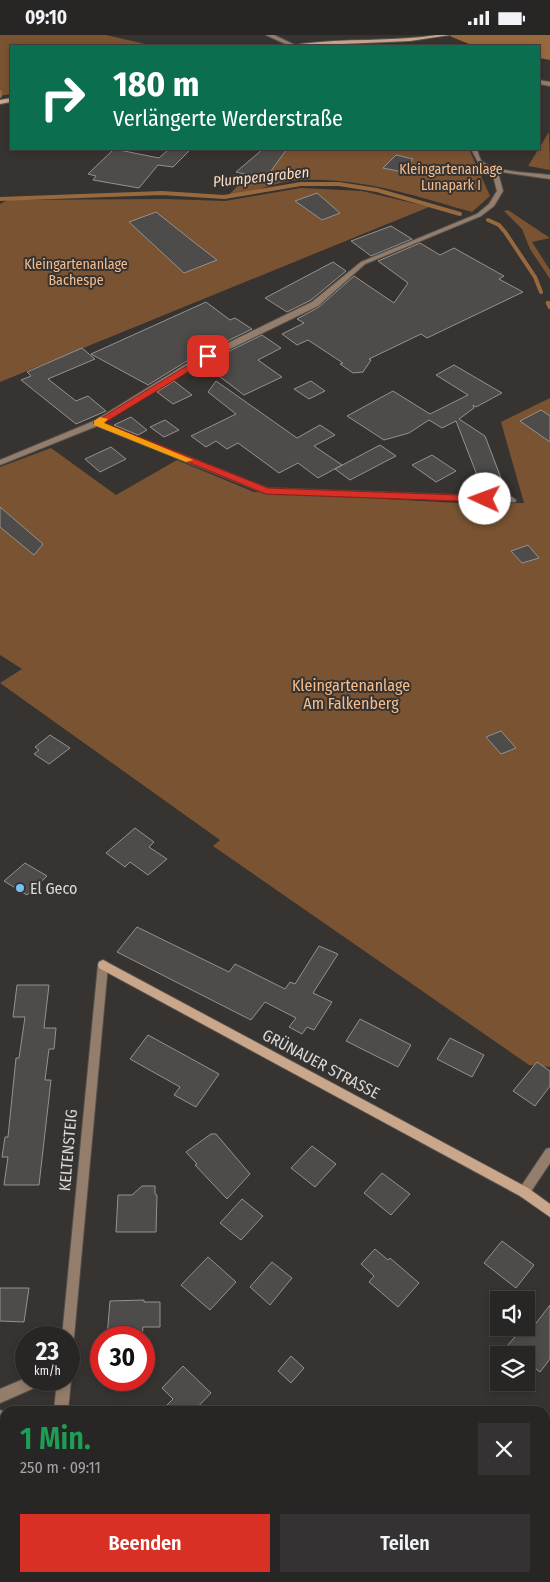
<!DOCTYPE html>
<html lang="de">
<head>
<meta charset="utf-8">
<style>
  :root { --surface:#282625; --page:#343232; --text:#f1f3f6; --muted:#a5a5a7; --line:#444342; --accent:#d93025 }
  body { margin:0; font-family:"Fira Sans Condensed",sans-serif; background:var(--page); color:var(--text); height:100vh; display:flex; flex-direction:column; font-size:19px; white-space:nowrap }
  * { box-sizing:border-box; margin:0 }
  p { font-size:16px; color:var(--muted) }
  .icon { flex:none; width:28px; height:28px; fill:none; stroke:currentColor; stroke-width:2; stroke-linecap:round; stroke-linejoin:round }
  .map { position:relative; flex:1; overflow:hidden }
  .drawer { position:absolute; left:0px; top:1371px; width:550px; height:176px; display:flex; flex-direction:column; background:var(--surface); border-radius:15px 15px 0 0; box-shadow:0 2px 8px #0003,0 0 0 1px var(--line) }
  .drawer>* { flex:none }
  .hud { position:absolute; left:10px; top:10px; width:530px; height:105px; border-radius:0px; box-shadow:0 2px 8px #0003,0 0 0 1px var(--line); background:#0b6e4f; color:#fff; overflow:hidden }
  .buttons { position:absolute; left:490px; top:1256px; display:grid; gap:10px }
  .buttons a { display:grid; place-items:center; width:45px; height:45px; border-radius:0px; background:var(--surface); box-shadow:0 2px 8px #0003,0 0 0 1px var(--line); font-size:25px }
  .speed { position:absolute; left:15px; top:1291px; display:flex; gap:10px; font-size:25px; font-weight:700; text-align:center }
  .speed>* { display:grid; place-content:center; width:65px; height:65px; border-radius:50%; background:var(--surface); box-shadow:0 2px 8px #0003,0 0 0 1px var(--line); line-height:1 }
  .speed small { font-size:12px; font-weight:400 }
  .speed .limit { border:8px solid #d22; background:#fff; color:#111 }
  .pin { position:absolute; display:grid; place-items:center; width:42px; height:42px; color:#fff; margin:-21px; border-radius:10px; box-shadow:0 2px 8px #0006 }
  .me { position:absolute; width:55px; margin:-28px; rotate:272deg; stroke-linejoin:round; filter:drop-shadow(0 0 4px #0008) }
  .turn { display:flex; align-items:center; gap:18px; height:105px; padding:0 20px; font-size:22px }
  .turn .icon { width:65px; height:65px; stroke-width:2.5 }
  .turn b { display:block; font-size:35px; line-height:42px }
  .round { display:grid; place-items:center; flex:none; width:52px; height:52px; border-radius:0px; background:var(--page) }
  .head { display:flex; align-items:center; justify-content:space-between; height:85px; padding:0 20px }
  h1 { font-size:30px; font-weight:600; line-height:38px; color:#1e9e55 }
  .primary-button { display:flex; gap:10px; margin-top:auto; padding:10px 20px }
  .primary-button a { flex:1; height:58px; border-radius:0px; background:var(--accent); color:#fff; font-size:20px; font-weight:600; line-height:58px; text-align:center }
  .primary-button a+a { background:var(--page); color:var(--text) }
  .status { display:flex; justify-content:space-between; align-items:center; height:35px; padding:0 25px; background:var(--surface); direction:ltr }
  .status svg { height:14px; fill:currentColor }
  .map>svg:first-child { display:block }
  .green { fill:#7a5432 }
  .water { fill:#99693e }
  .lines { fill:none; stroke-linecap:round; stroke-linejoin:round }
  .stream-far1 { stroke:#99693e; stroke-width:4 }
  .stream { stroke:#99693e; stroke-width:4.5 }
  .building { fill:#4e4c4a; stroke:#94918e }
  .street-casing { stroke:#54514f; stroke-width:2 }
  .secondary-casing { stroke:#54514f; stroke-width:2 }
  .street { fill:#947e6b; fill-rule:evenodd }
  .secondary { fill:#caa78a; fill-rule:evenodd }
  .route { fill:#d93025; stroke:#8d1f18 }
  .slow { fill:#f59e0b }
  .poi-dot { fill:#75c0f6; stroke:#363331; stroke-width:2 }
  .labels { text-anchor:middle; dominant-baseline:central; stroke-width:4; stroke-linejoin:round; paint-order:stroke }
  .far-park-label { font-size:14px; fill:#f7bd8c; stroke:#363331 }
  .far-water-label { font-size:15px; font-style:italic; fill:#faddc4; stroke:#363331 }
  .park-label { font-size:16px; fill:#f7bd8c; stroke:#363331 }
  .poi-label { font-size:16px; fill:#dbd9d8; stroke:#363331; text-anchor:start }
  .street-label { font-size:16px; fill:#dbd9d8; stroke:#363331 }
</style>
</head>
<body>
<div class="status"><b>09:10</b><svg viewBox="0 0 49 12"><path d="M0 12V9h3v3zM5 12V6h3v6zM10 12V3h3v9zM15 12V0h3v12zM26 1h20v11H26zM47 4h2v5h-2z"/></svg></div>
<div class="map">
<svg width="550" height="1547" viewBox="0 0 550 1547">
  <rect width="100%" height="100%" fill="#363331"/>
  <path class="green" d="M0,0H106L154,11H11V59L0,61Z
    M549,97L550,135L528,131Z
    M272,114H469L490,161L472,177C416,161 360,142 301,145C275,146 252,159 227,162Z
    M301,153L362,156L429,172L0,347V169L8,165L165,164L225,166Z
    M508,175L550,203L532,207L550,235V244L530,214L522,194L504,176Z
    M550,363V1032L529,1030L213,811L220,805L0,648L22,634L0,620V432L51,413L116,460L177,425L254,457L478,469L524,468L501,387Z
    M14,1542H114L118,1547H10Z"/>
  <path class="water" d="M447,0H550V25L539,23V11H474Z"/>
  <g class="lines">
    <path class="stream-far1" d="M0,57V61
      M0,164L162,158L224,162L301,149H339L377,155L460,179
      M488,185L499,190L505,197L535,242L541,257"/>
    <path class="stream" d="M548,268L550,272"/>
  </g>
  <path class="building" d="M114,114L159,123L169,114H191L173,132L158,130L139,153L93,145L96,141L88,139Z
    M263,114H287L265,144L236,137Z
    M396,120L413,124L403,137L383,133Z
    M317,158L340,178L322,185L295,166Z
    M156,177L195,208L217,225L184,238L129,187Z
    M391,191L412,204L371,221L351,206Z
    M420,208L440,220L454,213L504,241L499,244L523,257L427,303L421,299L369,324L371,325L363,337L353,338L340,329L343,328L308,305L297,310L282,299L304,288L297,284L319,272L354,241L394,268L408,248L378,226Z
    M333,227L346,236L311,265L287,277L265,263Z
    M206,267L230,285L235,283L252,294L190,324L148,350L91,319Z
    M262,300L281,313L258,325L282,342L244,360L203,329Z
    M82,313L95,324L48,344L76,366L88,361L106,376L76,389L21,345L31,341L27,337Z
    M454,330L502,358L476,372L473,370L474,373L459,384L485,401L504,451L482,453L456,386L442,393L429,385L409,398L384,405L347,381L393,356L430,379L468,360L436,340Z
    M174,346L192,360L173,369L157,357Z
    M216,346L297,403L320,390L335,400L314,411L342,430L318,443L298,428L279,438L238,408L227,414L216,406L206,412L191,401L236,379L208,357Z
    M311,346L325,356L309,364L294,354Z
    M541,375L550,381V407L520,386Z
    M131,382L147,395L138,400L114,390Z
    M165,385L179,395L164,402L150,392Z
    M380,410L396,421L350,445L335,434Z
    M111,412L126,424L100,437L85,424Z
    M432,420L456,436L436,447L412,430Z
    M0,472L43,509L34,520L0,492Z
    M528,510L539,523L522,528L511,516Z
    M501,696L516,713L501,719L486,702Z
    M50,700L70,713L49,729L34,719L39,715L35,712Z
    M135,793L154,807L149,812L167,824L148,840L130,827L125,832L106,818Z
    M25,828L47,841L27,860L4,846Z
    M137,892L229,937L235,929L285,954L290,947L295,949L319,911L338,919L313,958L332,967L314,995L307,992L302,999L289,992L296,983L265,967L251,985L117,917Z
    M17,950H49L44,993H56L54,1014H49L45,1045H51L39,1150H4L8,1122H2L5,1102H8L16,1023H19L25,982H13Z
    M360,984L411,1010L398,1032L346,1006Z
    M148,1000L219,1039L196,1072L174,1060L180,1052L130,1024Z
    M450,1003L484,1020L472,1042L437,1024Z
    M537,1027L550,1036V1051L535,1071L513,1056Z
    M211,1099H216L250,1139L227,1164L195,1130L197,1129L186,1117Z
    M312,1111L336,1129L315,1152L291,1133Z
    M382,1138L410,1159L391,1180L364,1158Z
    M142,1151H155V1159L157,1160L156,1197H116L118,1160H132Z
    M242,1164L263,1181L241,1205L220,1188Z
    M502,1206L534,1230L516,1253L484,1228Z
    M375,1214L388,1225L390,1223L419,1248L398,1272L369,1247L374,1241L361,1229Z
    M208,1222L236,1247L210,1275L181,1250Z
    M272,1227L292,1243L270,1270L250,1252Z
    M0,1253H29L24,1287L0,1286Z
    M144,1265V1267H160V1292H143L142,1302H107L110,1266Z
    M550,1270V1324L540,1337L526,1326V1320H519L507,1311L521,1295L525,1299L530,1296Z
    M291,1321L304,1333L291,1348L278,1336Z
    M183,1331L211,1358L194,1376H161L173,1364L162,1353Z"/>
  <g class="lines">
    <g class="street-casing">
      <path id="street" d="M266,0H274L297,11H290Z
        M539,45L550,47V51L539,49Z
        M471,114H477C478,117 479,122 481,125C490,137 535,138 550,140V144L501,137L499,141L503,156L494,171L481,181L365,229L318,271L197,330L103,388L267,453L512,462L516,465L515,467L266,459L97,391L0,430V425L94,386L191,326L312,267L361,227L477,179L489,169L497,156L493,141L495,136L479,129Z
        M103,925L107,927L108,930L74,1302L73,1307L69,1308V1302H62L98,930L99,927Z
        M550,1113V1128L528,1161L524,1163L520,1161L518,1157L520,1153L546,1114Z
        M69,1340L71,1345L68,1376H54L57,1345H69Z
        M26,1343V1345H43L41,1350L0,1368V1354Z
        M0,1375L5,1377V1393L0,1391Z
        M5,1496V1514L0,1516V1498Z
        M156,1542H172L174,1547H158Z"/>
    </g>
    <g class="secondary-casing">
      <path id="secondary" d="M437,0H450L410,6L297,11L300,9C345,3 391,7 437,0Z
        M11,63V67L0,69V65Z
        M103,925L528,1153L550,1169V1182L520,1161L99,933L98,930L99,927Z"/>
    </g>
    <use href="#street" class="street"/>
    <use href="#secondary" class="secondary"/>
  </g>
  <path class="route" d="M208,318L212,321L211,323L104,388L268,453L485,461L490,464L485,467L266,459L93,388Z"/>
  <path class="slow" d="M100,382L108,384L104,388L193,425L186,427L94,390V386Z"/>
  <circle class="poi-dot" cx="20" cy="853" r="5"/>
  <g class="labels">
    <g class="far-park-label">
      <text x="451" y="134">Kleingartenanlage<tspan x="451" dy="16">Lunapark I</tspan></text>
      <text x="76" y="229">Kleingartenanlage<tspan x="76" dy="16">Bachespe</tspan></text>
    </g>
    <g class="far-water-label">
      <text transform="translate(261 142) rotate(-6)">Plumpengraben</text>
    </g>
    <g class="park-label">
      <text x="351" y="650">Kleingartenanlage<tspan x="351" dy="18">Am Falkenberg</tspan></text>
    </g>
    <g class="poi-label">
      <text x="30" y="853">El Geco</text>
    </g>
    <g class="street-label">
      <text transform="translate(321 1029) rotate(28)">GRÜNAUER STRASSE</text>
      <text transform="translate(68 1115) rotate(-85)">KELTENSTEIG</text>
    </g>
  </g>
</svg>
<div class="buttons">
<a><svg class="icon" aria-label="sound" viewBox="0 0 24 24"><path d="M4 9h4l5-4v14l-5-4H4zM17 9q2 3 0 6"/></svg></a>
<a><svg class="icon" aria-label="layers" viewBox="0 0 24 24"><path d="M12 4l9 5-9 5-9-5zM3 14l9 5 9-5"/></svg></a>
</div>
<div class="speed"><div>23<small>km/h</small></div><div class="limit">30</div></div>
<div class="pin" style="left:208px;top:321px;background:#d93025"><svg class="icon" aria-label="arrive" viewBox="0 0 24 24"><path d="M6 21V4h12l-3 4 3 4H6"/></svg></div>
<svg class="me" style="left:485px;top:464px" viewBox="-20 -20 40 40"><circle r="19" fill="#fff"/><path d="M0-13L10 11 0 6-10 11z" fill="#d93025"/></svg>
<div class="hud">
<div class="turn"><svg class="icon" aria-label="right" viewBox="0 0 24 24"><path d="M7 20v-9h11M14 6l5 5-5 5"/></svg><div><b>180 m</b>Verlängerte Werderstraße</div></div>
</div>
<section class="drawer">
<div class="head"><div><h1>1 Min.</h1><p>250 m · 09:11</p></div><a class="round"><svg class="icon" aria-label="close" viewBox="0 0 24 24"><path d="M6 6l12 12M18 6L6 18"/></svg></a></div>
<div class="primary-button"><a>Beenden</a><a>Teilen</a></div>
</section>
</div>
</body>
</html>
